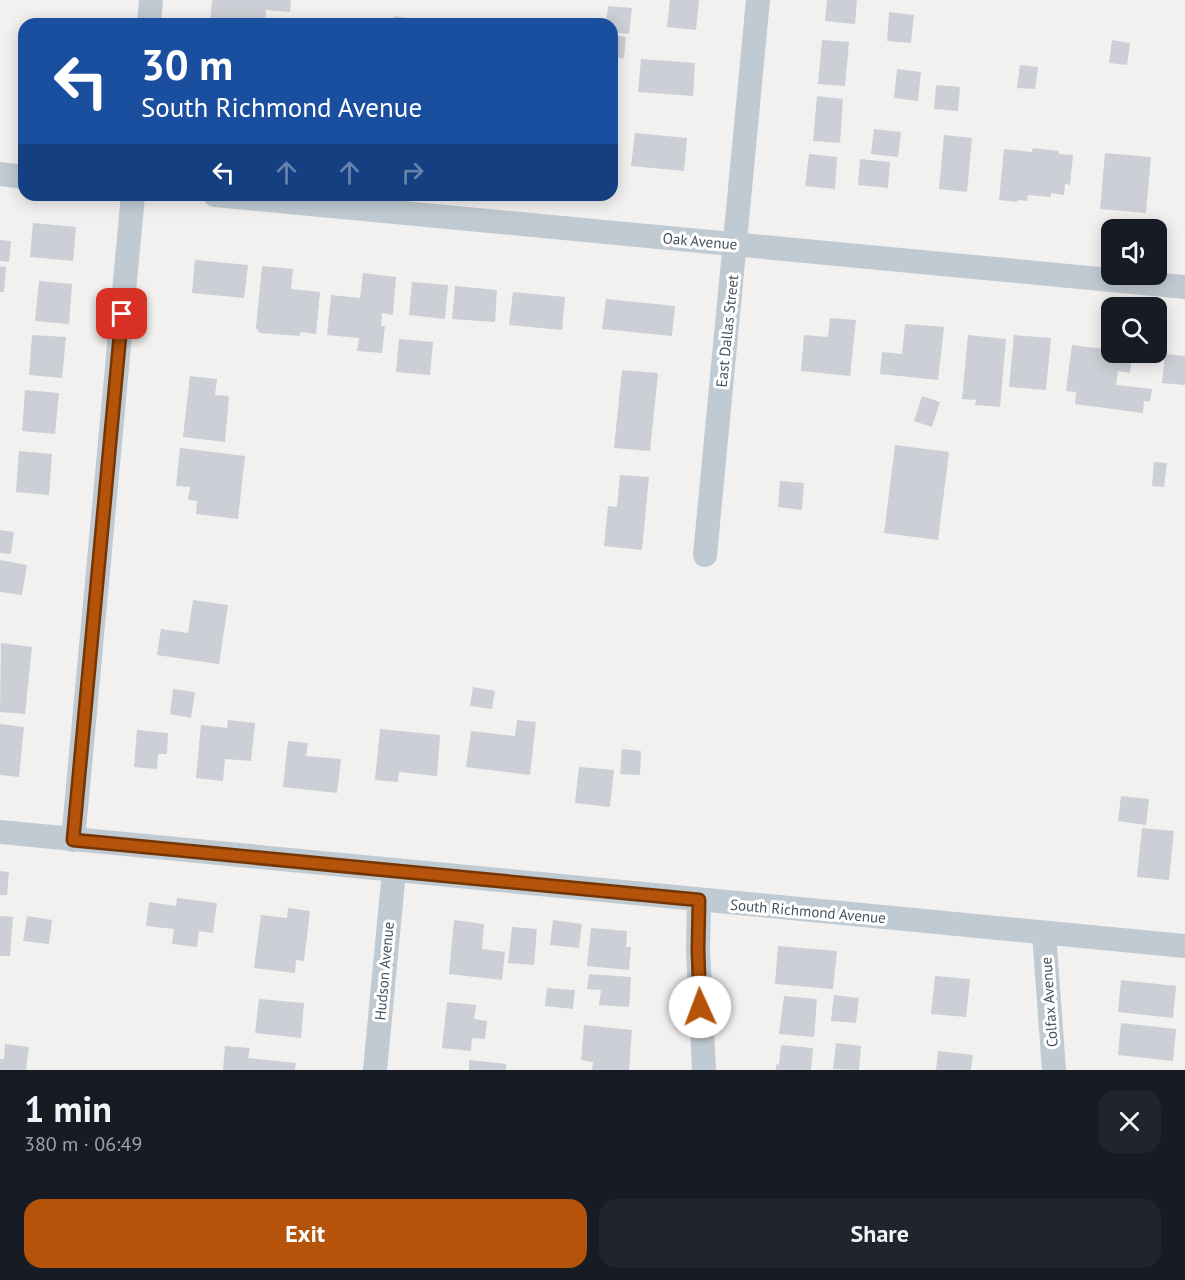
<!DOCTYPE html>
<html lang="en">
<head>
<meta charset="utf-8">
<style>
  :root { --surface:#171b24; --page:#20242c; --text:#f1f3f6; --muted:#9ea1a6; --accent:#b45309 }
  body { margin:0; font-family:"PT Sans",sans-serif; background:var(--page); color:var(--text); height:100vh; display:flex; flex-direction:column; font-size:22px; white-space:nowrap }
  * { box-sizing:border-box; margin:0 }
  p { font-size:20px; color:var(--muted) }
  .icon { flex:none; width:33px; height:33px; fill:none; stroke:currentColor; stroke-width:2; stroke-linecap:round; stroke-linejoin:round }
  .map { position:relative; height:1070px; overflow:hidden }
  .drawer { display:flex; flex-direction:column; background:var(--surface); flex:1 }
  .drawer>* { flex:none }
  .guide { position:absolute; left:18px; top:18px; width:600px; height:183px; border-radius:18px; box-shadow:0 3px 15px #0003; background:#1a4fa0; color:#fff; overflow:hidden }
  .controls { position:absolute; left:1101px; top:219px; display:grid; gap:12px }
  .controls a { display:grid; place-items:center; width:66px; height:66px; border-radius:12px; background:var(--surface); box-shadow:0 3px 15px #0003; font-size:30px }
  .pin { position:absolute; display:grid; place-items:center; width:51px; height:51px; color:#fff; margin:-26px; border-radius:12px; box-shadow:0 3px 9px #0006 }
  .me { position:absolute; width:66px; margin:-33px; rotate:358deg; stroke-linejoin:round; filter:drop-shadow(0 0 4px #0008) }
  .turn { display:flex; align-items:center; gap:21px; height:126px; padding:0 24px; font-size:27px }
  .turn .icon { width:78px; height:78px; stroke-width:2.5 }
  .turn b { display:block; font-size:42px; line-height:51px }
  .lanes { display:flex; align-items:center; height:57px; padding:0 24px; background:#0003; justify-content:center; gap:30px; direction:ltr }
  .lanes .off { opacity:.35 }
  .round { display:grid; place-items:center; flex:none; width:63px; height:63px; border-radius:18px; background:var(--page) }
  .summary { display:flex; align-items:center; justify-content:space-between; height:102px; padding:0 24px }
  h1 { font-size:36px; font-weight:700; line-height:45px }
  .action { display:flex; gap:12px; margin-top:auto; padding:12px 24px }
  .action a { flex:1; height:69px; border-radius:18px; background:var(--accent); color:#fff; font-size:24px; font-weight:700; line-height:69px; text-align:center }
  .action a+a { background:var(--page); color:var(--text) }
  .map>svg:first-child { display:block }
  .building { fill:#cccfd5 }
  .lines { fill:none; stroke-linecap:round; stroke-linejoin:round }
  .minor { stroke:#c0cad2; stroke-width:24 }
  .route-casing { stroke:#753606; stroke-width:15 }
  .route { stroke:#b45309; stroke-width:10 }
  .labels { text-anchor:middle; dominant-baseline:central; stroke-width:6; stroke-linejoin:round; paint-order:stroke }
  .street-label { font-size:15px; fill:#47525e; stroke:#fff }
</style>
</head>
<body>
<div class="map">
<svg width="1185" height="1070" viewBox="0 0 1185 1070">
  <rect width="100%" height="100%" fill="#f3f0f0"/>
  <path class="building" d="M212,0H291L290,12L266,10L265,24H210Z
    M670,0H699L696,30L667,27Z
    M827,0H857L855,24L825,21Z
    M608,6L632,8L629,34L612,32V24H606Z
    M889,12L914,15L911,43L887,41Z
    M394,16L415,19V24H393Z
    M612,35L626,37L624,58L612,57Z
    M822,40L849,42L845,86L818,84Z
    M1112,40L1130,43L1127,65L1109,63Z
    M641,59L695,63L693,96L638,92Z
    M1020,65L1038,67L1035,89L1017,88Z
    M897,69L921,72L918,101L894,98Z
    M936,85L960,87L958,111L934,109Z
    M817,96L843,99L840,143L813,141Z
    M874,129L901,132L898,157L871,154Z
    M635,133L687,138L684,171L631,166Z
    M944,135L972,138L967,192L939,189Z
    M1033,148L1059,151V154L1073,155L1070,185L1065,184L1064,195L1051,193V197L1028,195L1027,201L1018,200L1017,202L999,200L1004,149L1032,152Z
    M1105,153L1151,157L1146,213L1100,209Z
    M809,154L837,157L835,189L805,186Z
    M860,159L890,162L888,188L858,185Z
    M33,223L76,227L73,261L30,257Z
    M0,240L11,241L9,262L0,261Z
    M195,260L248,265L244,298L192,293Z
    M0,266L6,267L4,292H0Z
    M262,266L293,269L291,289L320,292L316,334L300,332V336L260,333L256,328Z
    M363,273L396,277L393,315L382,313L381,326H385L382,353L357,351L359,338L327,335L331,295L360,298Z
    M39,281L72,284L69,324L35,321Z
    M412,282L448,285L445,319L409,315Z
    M455,286L497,290L495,322L452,319Z
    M513,292L565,297L562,330L509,325Z
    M606,299L675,306L672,336L602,329Z
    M830,318L856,320L850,376L801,371L804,335L828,337Z
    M905,324L944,327L938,380L880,374L882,352L902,354Z
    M32,335L66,337L62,378L29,375Z
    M968,335L1006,339L1000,407L975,405L976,400L962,399Z
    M1014,335L1051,338L1046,390L1009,387Z
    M399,339L433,342L430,375L396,372Z
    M1072,345L1112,350V352L1132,353L1130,373L1118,371L1116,385L1152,389L1150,402L1144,401L1143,413L1075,404L1076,392L1066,391Z
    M1165,354L1185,356V385L1162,383Z
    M622,370L658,373L650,451L614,448Z
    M190,376L217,379L215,395L229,396L225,442L183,437Z
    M25,390L59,393L55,434L22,431Z
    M922,396L940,402L932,427L914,421Z
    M895,445L949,452L938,540L884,533Z
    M180,448L245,456L238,519L196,514L197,501L188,500L190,487L176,486Z
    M19,451L52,454L49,495L16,492Z
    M1154,462L1167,463L1164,487L1152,486Z
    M620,475L649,477L642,550L604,546L608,506L617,507Z
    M780,481L804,483L802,510L778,507Z
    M0,530L14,532L11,554L0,553Z
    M0,560L27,565L22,595L0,592Z
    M193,600L228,605L219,664L157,655L161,629L188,633Z
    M1,643L32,647L25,714L0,712Z
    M473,687L495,691L492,709L470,706Z
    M173,689L195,692L191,718L170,714Z
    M228,720L255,723L251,761L225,759L223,781L196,778L201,725L227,728Z
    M517,720L536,722L530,775L466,767L471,731L515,736Z
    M0,724L24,727L19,777L0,775Z
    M380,729L440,735L437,776L399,772L398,782L375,780Z
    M137,730L168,733L167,754H158L157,769L134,767Z
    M288,741L308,743L306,756L341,759L337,793L283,787Z
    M622,749L641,751L640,775L620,774Z
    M579,767L614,770L610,807L575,803Z
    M1121,796L1149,799L1146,825L1118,821Z
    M1142,828L1174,831L1169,880L1137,877Z
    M0,871L9,872L7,895H0Z
    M177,898L217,903L213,933L199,931L197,947L172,944L174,929L146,926L149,902L176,906Z
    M288,908L310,911L304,961L296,960L295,973L254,968L261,915L287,918Z
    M0,916L13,917L10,956H0Z
    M27,916L52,920L49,944L23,941Z
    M454,920L484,924L482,949L505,952L502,980L449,974Z
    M553,920L582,924L579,948L550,945Z
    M512,927L537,929L534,965L508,963Z
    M591,928L627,931L626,947H631L629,970L587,966Z
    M778,946L837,951L833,989L775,984Z
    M589,974L631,977L629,1007L599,1005L601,990L587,989Z
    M935,976L970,979L966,1017L931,1014Z
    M1121,980L1176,986L1173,1018L1118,1012Z
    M547,988L575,990L573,1009L545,1006Z
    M834,995L859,998L856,1023L831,1021Z
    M784,996L817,999L814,1037L779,1034Z
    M259,999L304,1003L301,1038L255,1033Z
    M447,1002L476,1005L474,1019L487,1021L485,1039L472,1038L471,1051L442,1048Z
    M1121,1023L1176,1029L1173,1061L1118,1055Z
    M584,1025L632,1030L629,1070H592L593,1062L581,1060Z
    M836,1043L861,1046L859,1070L833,1069Z
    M5,1044L29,1047L26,1070H0V1059H4Z
    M781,1045L813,1048L811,1070H776V1064L779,1065Z
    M225,1046L250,1048L248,1058L296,1063L295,1070H223Z
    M938,1051L973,1055L971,1070H936Z
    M469,1060L506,1064V1070H469Z"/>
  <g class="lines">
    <path class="minor" d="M149,24L151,0
      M0,174L24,177
      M215,195L1185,287
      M705,555L758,0
      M0,832L1185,946
      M73,840L133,195
      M699,900L698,950L704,1070
      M1044,933L1054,1070
      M375,1070L394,871"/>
  </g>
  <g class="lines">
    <g class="route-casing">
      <path id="route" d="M122,314L73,840L699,900L698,950L700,1007"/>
    </g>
    <use href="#route" class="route"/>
  </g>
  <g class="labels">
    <g class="street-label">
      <text transform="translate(700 241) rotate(5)">Oak Avenue</text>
      <text transform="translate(727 331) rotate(-84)">East Dallas Street</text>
      <text transform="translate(808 911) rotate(5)">South Richmond Avenue</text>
      <text transform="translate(384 971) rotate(-85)">Hudson Avenue</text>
      <text transform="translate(1049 1002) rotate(-94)">Colfax Avenue</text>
    </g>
  </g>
</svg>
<div class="controls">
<a><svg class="icon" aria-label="sound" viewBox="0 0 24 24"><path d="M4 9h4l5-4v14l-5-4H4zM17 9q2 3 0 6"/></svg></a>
<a><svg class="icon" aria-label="search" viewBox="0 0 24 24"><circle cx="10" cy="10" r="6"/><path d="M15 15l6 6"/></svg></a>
</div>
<div class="pin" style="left:122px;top:314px;background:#d93025"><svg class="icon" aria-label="arrive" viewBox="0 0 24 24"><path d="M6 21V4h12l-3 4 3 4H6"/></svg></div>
<svg class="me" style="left:700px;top:1007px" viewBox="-20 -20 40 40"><circle r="19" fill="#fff"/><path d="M0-13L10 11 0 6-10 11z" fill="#b45309"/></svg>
<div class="guide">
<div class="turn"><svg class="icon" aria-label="left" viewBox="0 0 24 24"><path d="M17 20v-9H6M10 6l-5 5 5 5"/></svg><div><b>30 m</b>South Richmond Avenue</div></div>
<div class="lanes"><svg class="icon" aria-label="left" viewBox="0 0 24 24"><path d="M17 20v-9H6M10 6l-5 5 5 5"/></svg><svg class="icon off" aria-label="ahead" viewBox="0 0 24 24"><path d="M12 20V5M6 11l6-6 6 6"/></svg><svg class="icon off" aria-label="ahead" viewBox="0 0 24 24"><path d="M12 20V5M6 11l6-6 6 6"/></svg><svg class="icon off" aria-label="right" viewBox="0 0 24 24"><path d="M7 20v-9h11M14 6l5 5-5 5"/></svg></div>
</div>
</div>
<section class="drawer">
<div class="summary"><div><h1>1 min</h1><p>380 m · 06:49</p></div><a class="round"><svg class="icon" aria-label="close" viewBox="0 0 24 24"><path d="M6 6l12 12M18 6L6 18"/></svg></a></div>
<div class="action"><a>Exit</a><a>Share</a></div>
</section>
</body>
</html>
